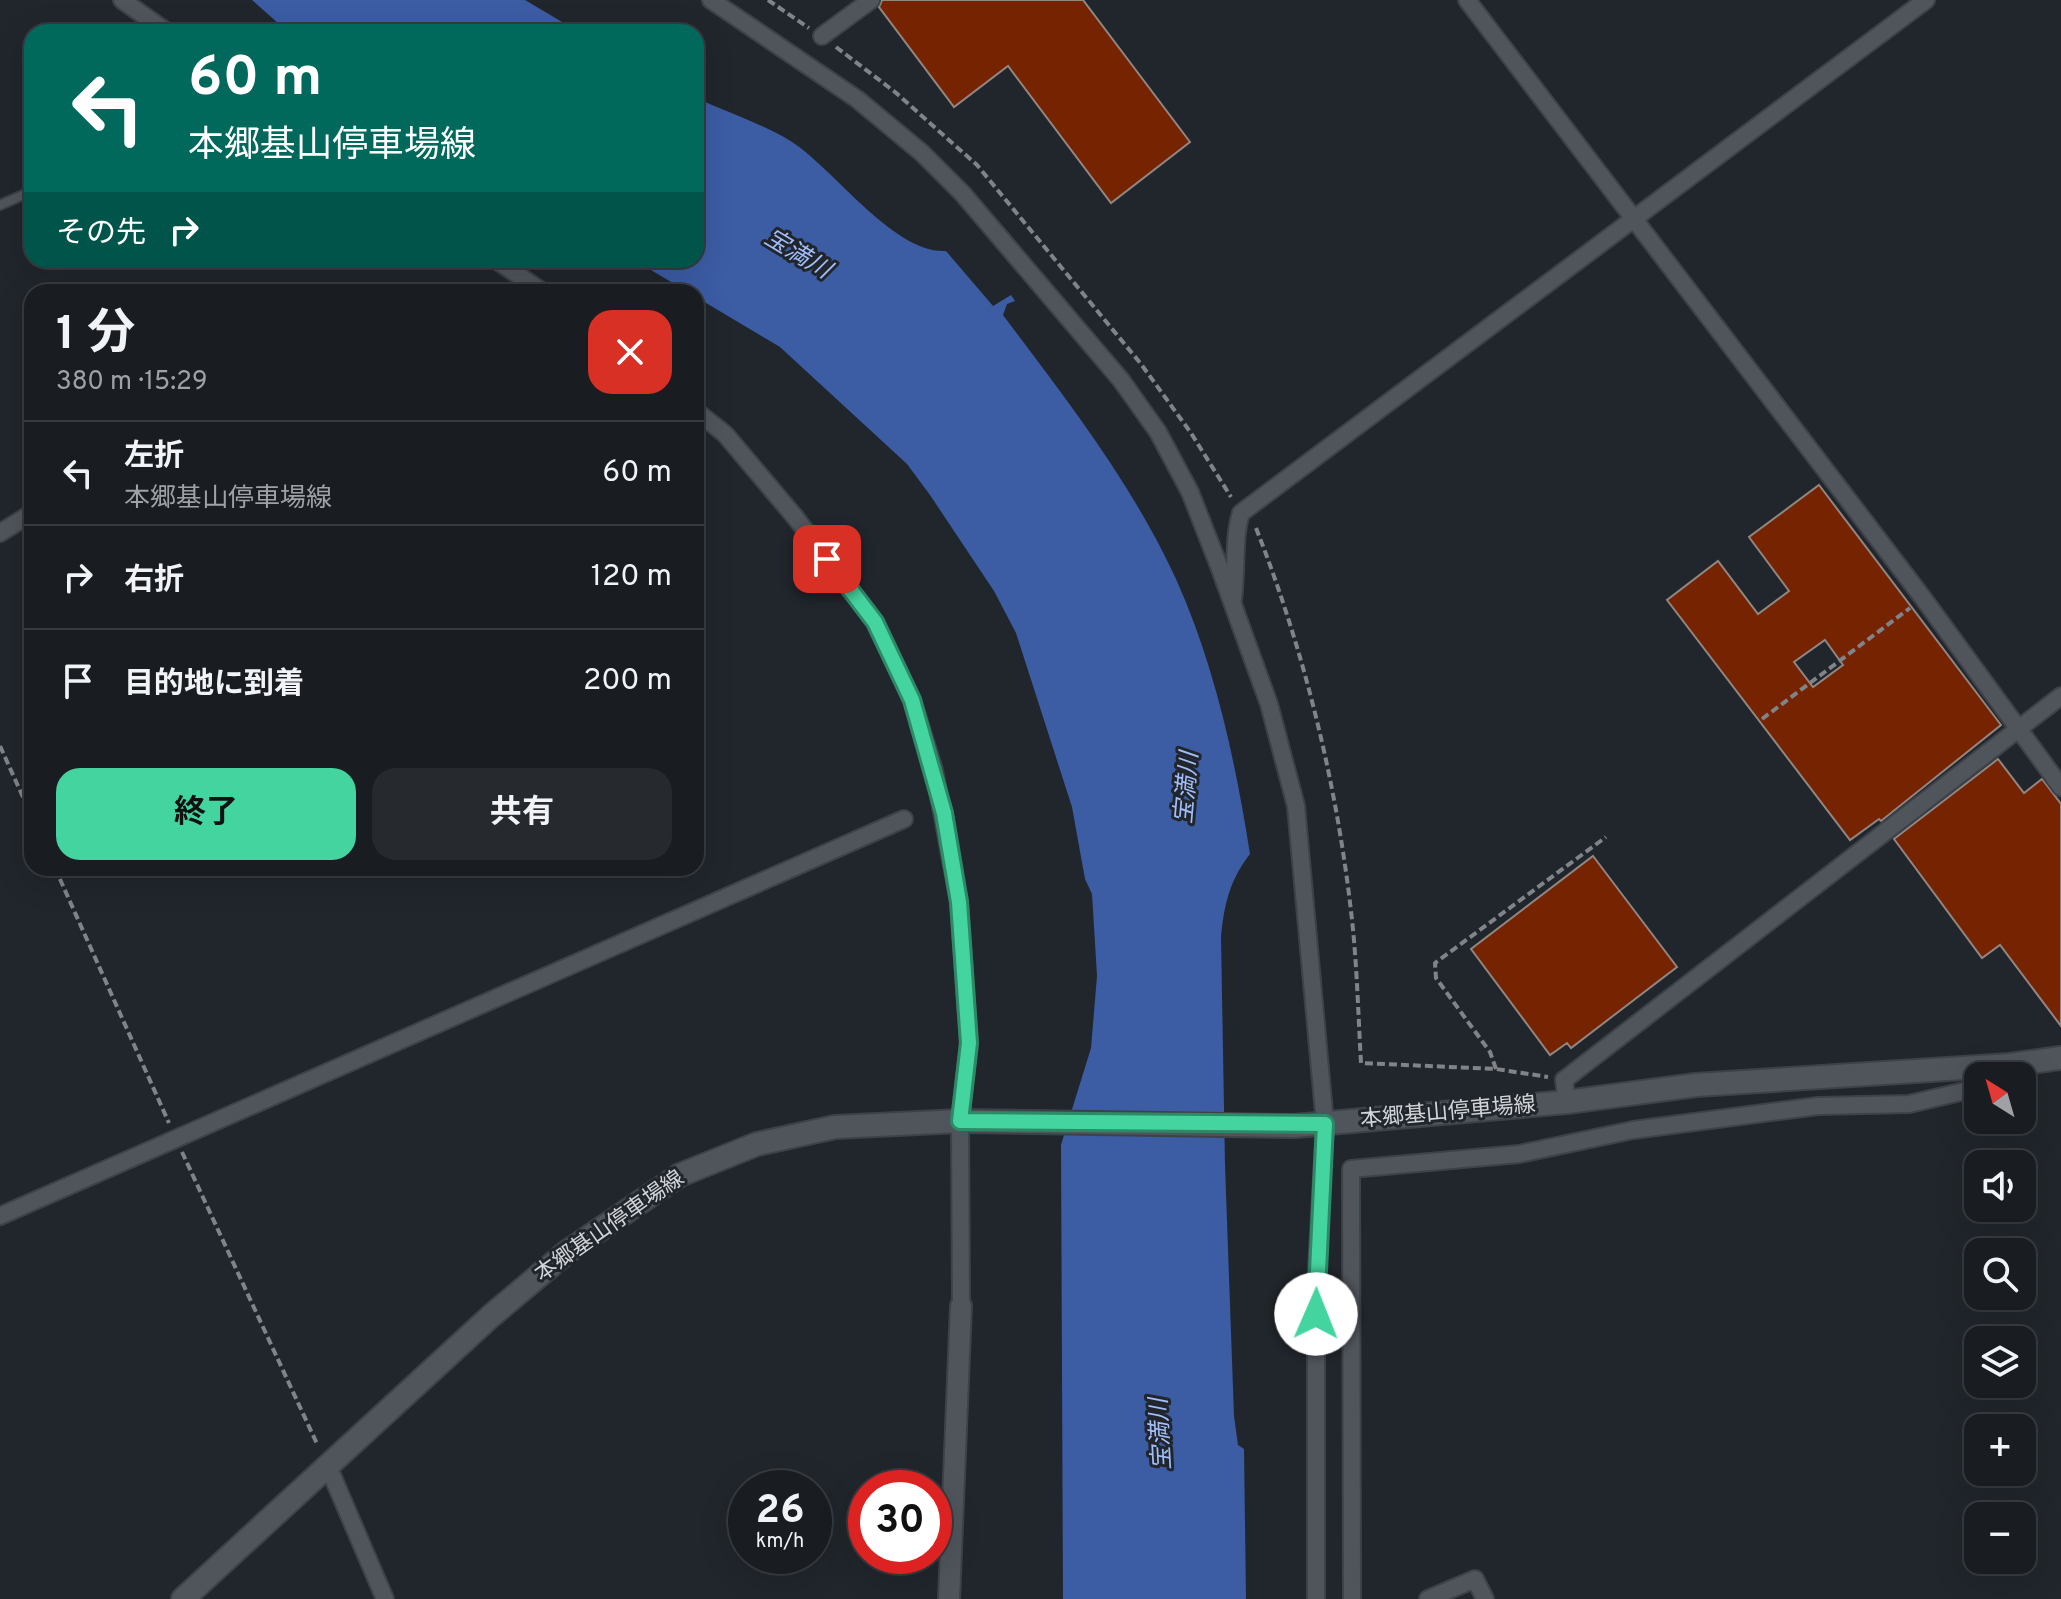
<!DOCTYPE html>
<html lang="ja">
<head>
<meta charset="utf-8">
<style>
  :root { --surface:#191c21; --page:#26292e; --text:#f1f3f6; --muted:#9fa1a5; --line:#373a3f; --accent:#44d49f }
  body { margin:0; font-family:Overpass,"Noto Sans JP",sans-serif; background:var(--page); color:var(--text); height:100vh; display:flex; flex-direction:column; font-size:30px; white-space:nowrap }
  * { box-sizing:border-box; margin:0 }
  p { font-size:26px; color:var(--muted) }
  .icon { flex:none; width:44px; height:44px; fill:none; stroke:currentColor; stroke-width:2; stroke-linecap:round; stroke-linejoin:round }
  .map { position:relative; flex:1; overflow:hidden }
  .sheet { position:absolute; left:24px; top:284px; width:680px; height:592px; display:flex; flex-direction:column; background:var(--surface); border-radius:24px; box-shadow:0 8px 32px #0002,0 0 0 2px var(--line) }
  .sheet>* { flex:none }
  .hud { position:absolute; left:24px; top:24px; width:680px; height:244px; border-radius:24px; box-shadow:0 8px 32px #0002,0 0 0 2px var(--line); background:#00695c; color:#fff; overflow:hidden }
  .needle { width:52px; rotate:323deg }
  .tools { position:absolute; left:1964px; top:1062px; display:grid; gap:16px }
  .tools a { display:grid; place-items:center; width:72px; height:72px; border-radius:16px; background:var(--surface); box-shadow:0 8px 32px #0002,0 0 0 2px var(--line); font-size:40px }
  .speed { position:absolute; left:728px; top:1470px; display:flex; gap:16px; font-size:40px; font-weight:700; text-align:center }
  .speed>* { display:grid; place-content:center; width:104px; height:104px; border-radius:50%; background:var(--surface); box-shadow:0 8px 32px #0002,0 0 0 2px var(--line); line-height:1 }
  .speed small { font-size:20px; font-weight:400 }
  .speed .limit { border:12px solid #d22; background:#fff; color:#111 }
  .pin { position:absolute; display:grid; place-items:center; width:68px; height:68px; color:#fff; margin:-34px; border-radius:16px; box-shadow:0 4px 12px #0006 }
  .me { position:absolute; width:88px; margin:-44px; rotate:1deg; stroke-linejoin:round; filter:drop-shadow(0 0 6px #0008) }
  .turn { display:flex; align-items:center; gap:28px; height:168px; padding:0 32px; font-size:36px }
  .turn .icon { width:104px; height:104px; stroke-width:2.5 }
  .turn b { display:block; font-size:56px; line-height:68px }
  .then { display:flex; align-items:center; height:76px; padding:0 32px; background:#0003; gap:16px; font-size:30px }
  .round { display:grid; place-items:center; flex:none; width:84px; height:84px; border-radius:24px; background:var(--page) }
  .headline { display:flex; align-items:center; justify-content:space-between; height:136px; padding:0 32px }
  h1 { font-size:48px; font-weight:700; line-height:60px }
  .action { display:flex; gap:16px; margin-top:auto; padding:16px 32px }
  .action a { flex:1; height:92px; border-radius:24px; background:var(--accent); color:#111; font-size:32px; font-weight:700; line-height:92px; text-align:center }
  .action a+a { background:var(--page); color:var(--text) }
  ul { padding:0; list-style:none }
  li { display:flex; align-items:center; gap:24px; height:104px; padding:0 32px; border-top:2px solid var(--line) }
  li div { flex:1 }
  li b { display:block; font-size:30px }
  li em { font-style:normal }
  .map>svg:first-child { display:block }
  .water { fill:#3c5ca4 }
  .building { fill:#752300; stroke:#908682; stroke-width:2; fill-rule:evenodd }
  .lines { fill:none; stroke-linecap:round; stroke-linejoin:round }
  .service-casing { stroke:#3e4248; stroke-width:12 }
  .minor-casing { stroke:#3e4248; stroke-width:20 }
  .tertiary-casing { stroke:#3e4248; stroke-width:24 }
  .secondary-casing { stroke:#3e4248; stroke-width:26 }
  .path { stroke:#808489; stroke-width:4; stroke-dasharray:8 4; stroke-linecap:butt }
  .service { stroke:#50555c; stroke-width:8 }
  .minor { stroke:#50555c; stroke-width:16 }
  .tertiary { stroke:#50555c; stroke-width:20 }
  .secondary { stroke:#50555c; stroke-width:22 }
  .route-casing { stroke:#2c8a67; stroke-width:20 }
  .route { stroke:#44d49f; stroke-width:14 }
  .labels { text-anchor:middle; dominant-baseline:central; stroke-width:6; stroke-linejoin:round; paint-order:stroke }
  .street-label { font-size:22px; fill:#d1d4d8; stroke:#21262c }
  .water-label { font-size:24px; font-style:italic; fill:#a1befa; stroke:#21262c }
</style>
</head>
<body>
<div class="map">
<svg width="2061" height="1599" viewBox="0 0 2061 1599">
  <rect width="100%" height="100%" fill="#21262c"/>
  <path class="water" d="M252,0H525L579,32H288Z
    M696,98C727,112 763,124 792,142C834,169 894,254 946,251L993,306L1011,295L1015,301L1007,304L1003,315C1065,398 1132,483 1176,579C1215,666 1235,759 1250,854C1230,879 1224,905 1221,937L1225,1165L1234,1416L1238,1445L1244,1449L1246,1599H1063L1061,1145L1091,1048L1097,976L1092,894L1085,879L1072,807L1016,633L994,591L930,495L907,464L780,347L696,297V292H688L634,260H696Z"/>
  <path class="building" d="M882,0H1083L1190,142L1111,203L1008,66L954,107L879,7Z
    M1819,485L2001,725L1881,821L1879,819L1850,840L1667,600L1718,561L1758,614L1789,591L1749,537ZM1825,640L1843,665L1813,687L1794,662Z
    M1998,759L2024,793L2042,779L2061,804V1026L2000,945L1982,958L1894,839Z
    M1593,856L1677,967L1571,1048L1567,1043L1550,1055L1471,949Z"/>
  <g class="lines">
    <g class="service-casing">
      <path id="service" d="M0,205L32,191"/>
    </g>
    <g class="minor-casing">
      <path id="minor" d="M122,0L167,32
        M711,0L857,99L922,153L963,194L1121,380L1158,432L1190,492L1219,566L1269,704L1296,806L1325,1124L1316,1286V1599
        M1467,0L1923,598L2061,787
        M822,36L871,0
        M496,260L543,292
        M696,411L725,434L795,517L875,622L912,700L934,770L959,902L969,1043L960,1121L961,1306
        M0,533L32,513
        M1233,599C1237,571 1233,538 1241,513L1926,0
        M1567,1102L1564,1080L2061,696
        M0,1216L904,819
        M328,1466L385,1599
        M1352,1599L1351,1169L1519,1154L1633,1130L1818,1106L1909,1104L1978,1088
        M1428,1599L1475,1579L1485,1599"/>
    </g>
    <g class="tertiary-casing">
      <path id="tertiary" d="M949,1599L961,1306"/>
    </g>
    <g class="secondary-casing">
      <path id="secondary" d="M183,1599L491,1316L567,1252L680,1175L757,1144L835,1127L960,1121L1295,1126L1567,1102L1696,1085L2010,1065L2061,1058"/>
    </g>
    <path class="path" d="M768,0L809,28
      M836,47L895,92L977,165L1141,364L1191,433L1231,497
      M1256,528C1304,650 1336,781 1351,911C1357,961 1358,1012 1361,1063L1496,1069L1548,1077
      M1762,719L1910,608
      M0,746L32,817
      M55,868L169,1123
      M1496,1069L1490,1052L1436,978L1435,963L1606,837
      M182,1152L318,1446"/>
    <use href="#service" class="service"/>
    <use href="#minor" class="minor"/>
    <use href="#tertiary" class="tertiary"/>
    <use href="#secondary" class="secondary"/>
  </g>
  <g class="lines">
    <g class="route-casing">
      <path id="route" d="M827,559L875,622L912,700L944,813L959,902L969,1043L960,1121L1325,1124L1316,1314"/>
    </g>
    <use href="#route" class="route"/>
  </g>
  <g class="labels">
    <g class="street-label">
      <text transform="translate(1448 1113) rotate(-5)">本郷基山停車場線</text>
      <text transform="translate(610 1227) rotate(-35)">本郷基山停車場線</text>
    </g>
    <g class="water-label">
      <text transform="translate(797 255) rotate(31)">宝満川</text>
      <text transform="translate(1188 788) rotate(-85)">宝満川</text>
      <text transform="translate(1162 1434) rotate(-93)">宝満川</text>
    </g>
  </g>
</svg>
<div class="tools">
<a><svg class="needle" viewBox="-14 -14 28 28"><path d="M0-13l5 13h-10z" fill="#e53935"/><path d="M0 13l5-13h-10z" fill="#9fa1a5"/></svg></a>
<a><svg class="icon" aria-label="sound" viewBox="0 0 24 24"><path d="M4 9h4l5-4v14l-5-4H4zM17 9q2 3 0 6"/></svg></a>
<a><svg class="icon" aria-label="search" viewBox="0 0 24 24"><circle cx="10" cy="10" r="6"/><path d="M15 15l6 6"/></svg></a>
<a><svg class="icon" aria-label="layers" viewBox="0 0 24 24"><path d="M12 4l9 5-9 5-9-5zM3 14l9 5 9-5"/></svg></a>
<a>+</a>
<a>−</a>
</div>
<div class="speed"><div>26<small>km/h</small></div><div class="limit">30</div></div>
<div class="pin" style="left:827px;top:559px;background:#d93025"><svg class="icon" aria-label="arrive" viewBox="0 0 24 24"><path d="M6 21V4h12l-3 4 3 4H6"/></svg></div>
<svg class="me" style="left:1316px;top:1314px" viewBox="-20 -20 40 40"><circle r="19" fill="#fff"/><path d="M0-13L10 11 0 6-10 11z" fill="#44d49f"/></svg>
<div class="hud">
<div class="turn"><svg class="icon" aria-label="left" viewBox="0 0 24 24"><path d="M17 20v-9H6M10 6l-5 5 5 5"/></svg><div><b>60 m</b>本郷基山停車場線</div></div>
<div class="then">その先<svg class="icon" aria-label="right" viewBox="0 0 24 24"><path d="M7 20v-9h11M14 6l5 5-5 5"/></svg></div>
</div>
<section class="sheet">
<div class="headline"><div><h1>1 分</h1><p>380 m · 15:29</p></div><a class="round" style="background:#d93025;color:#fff"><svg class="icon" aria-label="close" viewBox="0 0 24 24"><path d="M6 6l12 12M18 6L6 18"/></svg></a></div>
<ul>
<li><svg class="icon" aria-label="left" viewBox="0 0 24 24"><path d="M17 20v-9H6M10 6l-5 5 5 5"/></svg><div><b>左折</b><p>本郷基山停車場線</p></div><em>60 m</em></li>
<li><svg class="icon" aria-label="right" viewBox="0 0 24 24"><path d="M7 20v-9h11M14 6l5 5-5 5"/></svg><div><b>右折</b></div><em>120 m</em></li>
<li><svg class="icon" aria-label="arrive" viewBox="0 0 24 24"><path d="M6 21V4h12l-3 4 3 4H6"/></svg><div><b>目的地に到着</b></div><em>200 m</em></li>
</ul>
<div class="action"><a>終了</a><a>共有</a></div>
</section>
</div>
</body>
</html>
